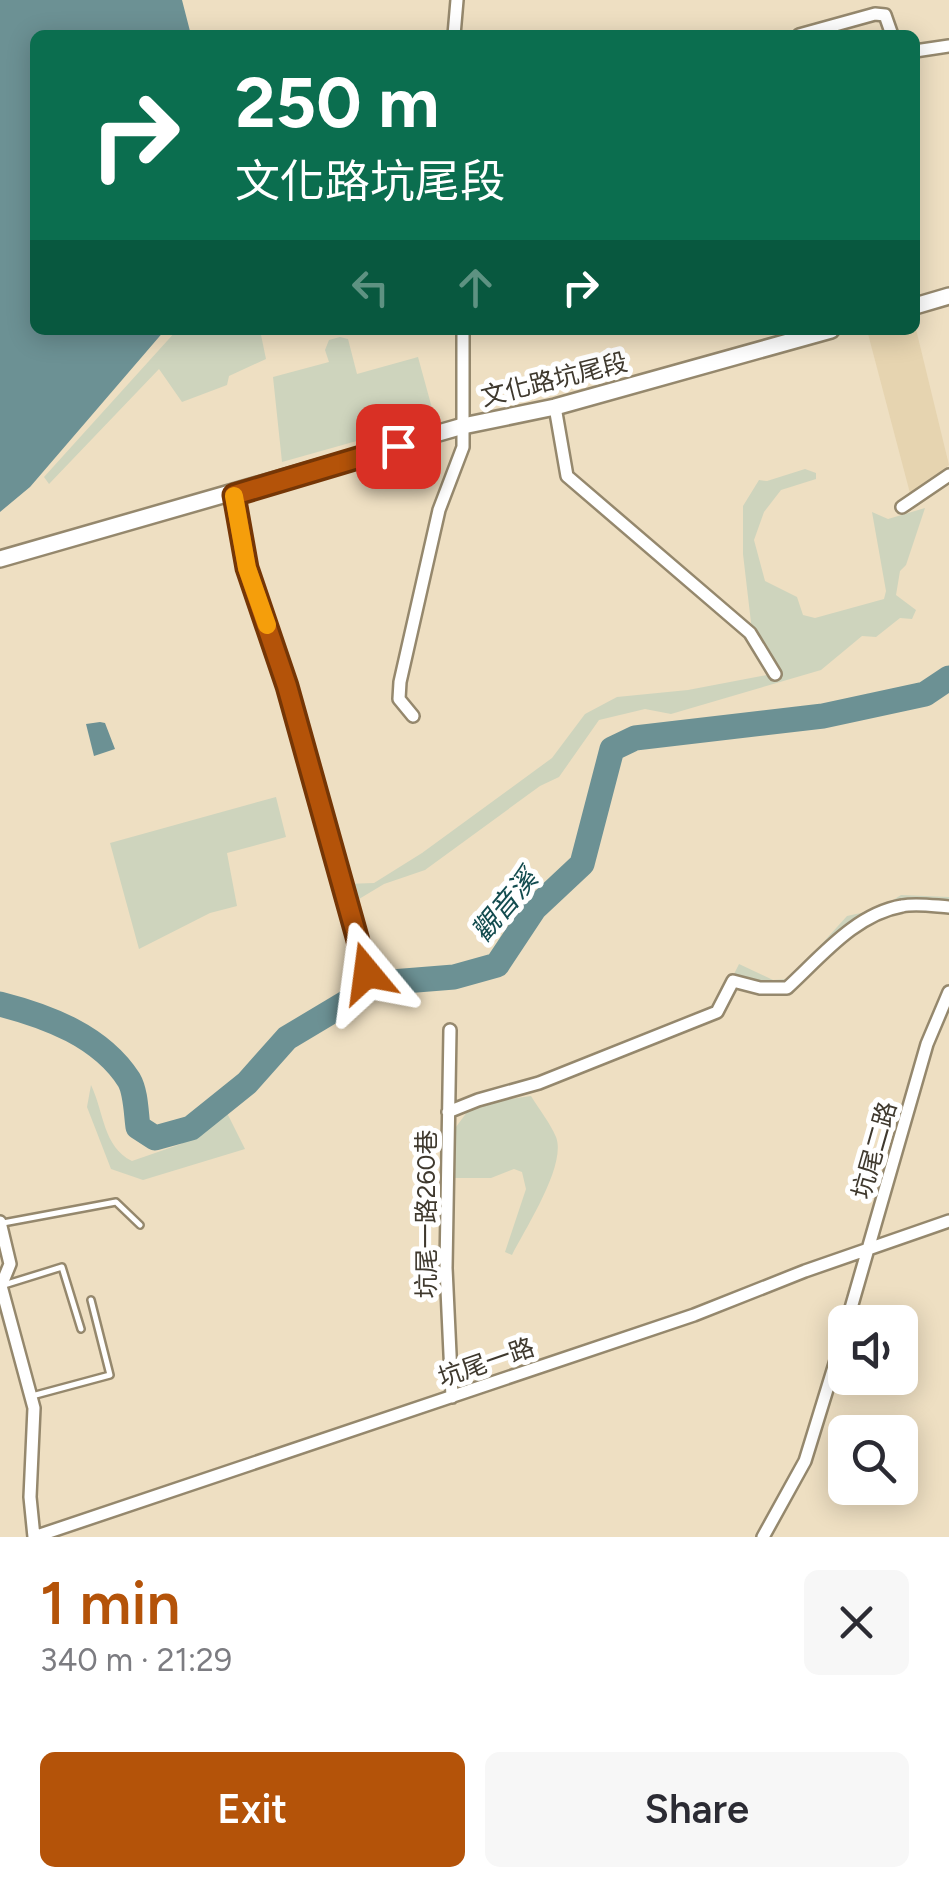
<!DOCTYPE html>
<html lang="en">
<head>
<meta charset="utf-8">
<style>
  :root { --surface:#fff; --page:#f7f7f7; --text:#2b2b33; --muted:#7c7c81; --accent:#b45309 }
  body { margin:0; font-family:Figtree,"Noto Sans TC",sans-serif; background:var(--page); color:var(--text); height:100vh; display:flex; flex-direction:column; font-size:38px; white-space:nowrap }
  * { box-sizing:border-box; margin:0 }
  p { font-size:32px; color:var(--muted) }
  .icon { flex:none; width:55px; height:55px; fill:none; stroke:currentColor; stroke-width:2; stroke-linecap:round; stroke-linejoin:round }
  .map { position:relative; height:1537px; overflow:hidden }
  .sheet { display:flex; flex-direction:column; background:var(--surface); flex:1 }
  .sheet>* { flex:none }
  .hud { position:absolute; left:30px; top:30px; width:890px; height:305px; border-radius:15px; box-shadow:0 5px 25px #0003; background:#0b6e4f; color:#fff; overflow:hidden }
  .tools { position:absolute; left:828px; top:1305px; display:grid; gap:20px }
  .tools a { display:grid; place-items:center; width:90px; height:90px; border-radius:15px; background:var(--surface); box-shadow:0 5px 25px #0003; font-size:50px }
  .pin { position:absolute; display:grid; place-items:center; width:85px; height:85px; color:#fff; margin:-42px; border-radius:20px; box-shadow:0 5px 15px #0006 }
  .me { position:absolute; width:110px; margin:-55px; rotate:344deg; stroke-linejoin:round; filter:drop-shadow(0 0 8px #0008) }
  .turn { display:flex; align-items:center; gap:35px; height:210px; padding:0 40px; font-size:45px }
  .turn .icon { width:130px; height:130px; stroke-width:2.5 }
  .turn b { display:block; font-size:70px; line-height:85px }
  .lanes { display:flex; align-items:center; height:95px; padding:0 40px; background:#0003; justify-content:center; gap:50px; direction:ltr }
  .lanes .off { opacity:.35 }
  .round { display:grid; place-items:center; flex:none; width:105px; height:105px; border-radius:15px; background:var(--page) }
  .headline { display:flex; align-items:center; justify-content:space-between; height:170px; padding:0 40px }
  h1 { font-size:60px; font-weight:600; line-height:75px; color:var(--accent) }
  .action { display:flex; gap:20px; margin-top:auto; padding:20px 40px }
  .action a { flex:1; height:115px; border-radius:15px; background:var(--accent); color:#fff; font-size:40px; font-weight:600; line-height:115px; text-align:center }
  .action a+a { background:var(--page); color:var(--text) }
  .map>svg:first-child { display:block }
  .built { fill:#e6d4b0 }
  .green { fill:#ced4bd }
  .water { fill:#6c9194 }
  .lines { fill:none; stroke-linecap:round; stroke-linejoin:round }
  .river { stroke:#6c9194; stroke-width:25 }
  .lane-casing { stroke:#95886d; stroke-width:10 }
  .street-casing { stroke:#95886d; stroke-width:16 }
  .secondary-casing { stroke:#95886d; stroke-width:20 }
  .lane { stroke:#fff; stroke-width:5 }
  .street { stroke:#fff; stroke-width:11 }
  .secondary { stroke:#fff; stroke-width:15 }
  .route-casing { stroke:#753606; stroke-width:25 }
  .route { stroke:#b45309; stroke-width:18 }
  .slow { stroke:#f59e0b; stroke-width:18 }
  .labels { text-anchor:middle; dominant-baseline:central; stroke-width:10; stroke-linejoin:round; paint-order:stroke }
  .street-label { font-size:25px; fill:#3f392e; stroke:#fff }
  .water-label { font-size:28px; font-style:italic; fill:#124b4e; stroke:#fff }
</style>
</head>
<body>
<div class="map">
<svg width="949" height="1537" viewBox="0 0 949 1537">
  <rect width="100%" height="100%" fill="#eedfc2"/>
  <path class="built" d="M915,325L949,465L911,497L867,330H915Z"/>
  <path class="green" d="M177,330H260L266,359L229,376L227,385L182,402L159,369L49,484L44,477Z
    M340,337L348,339L357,374L418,357L435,419L282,462L273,377L329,362L325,350L329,340Z
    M805,469L816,473V479L781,490L764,512L754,540L765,581L797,597L803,615L815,618L884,599L886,591L872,512L888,519L925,508L906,565L900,571L896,595L916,610L912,619L900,618L876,637L862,636L821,670L671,714L645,709L599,720L559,777L540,786L425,870L384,884L354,902L345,884L374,883L422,853L552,758L585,714L617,697L688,690L767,675L752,631L743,554V506L759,480L767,481Z
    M276,797L286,837L227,853L237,906L210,913L139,949L110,843Z
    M901,895L949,897V903L901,904L851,928L781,988L734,974L739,964L773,980L790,979L847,916L879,909Z
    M91,1085C104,1112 103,1147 132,1161L181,1144L225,1109L245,1149L143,1180L111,1169L87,1107Z
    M531,1096C539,1109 550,1123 556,1137C567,1165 525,1229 512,1255L505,1252L526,1189L522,1172L514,1169L491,1178H453V1131L473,1104Z"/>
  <path class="water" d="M0,0H182L191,35H35V330H165L30,487L0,512Z
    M100,722L105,723L115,749L94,756L86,724Z"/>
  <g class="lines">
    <path class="river" d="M0,1004C47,1016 101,1036 129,1080C136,1092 136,1113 138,1127L155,1138L191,1128L247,1083L287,1038L379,983L454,977L497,965L534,909L582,864L612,749L635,738L823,716L925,694L949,678"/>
    <g class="lane-casing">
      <path id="lane" d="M3,1223L116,1202L140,1225
        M4,1285L62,1267L81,1329
        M32,1396L110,1375L91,1300"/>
    </g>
    <g class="street-casing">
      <path id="street" d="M454,35L457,0
        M799,35L875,14L885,15L892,35
        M915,51L949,46
        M555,407L567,476L750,633L775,674
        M233,495L247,568L287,685L367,973
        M902,507L949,475
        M413,716L399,699L400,682L439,510L463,447V330
        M450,1030L446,1268L452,1397
        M448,1112L478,1100L539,1083L717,1012L733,981L760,988H787C820,958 855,914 902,906C916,903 934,906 949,907
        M0,1222L10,1264L1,1286L34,1408L30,1497L34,1537
        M847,1322L927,1044L949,992
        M34,1537L694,1315L805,1271L949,1221
        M763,1537L805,1461L845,1331"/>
    </g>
    <g class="secondary-casing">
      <path id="secondary" d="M915,306L949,296
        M0,559L463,426L555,407L831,330"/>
    </g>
    <use href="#lane" class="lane"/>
    <use href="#street" class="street"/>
    <use href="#secondary" class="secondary"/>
  </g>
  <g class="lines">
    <g class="route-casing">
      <path id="route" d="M367,973L287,686L247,568L234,495L398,446"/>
    </g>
    <use href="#route" class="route"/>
    <path class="slow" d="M234,496L247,568L267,625"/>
  </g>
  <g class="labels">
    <g class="street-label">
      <text transform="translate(554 379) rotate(-14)">文化路坑尾段</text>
      <text transform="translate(874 1150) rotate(-74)">坑尾二路</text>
      <text transform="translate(426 1214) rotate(-90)">坑尾一路260巷</text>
      <text transform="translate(486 1362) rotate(-19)">坑尾一路</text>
    </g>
    <g class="water-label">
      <text transform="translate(504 905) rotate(-50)">觀音溪</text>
    </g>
  </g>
</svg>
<div class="tools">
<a><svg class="icon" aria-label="sound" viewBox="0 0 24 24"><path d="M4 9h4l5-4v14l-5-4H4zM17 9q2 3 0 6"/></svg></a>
<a><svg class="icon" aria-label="search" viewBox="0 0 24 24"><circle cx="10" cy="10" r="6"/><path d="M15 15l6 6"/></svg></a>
</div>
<div class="pin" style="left:398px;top:446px;background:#d93025"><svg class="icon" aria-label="arrive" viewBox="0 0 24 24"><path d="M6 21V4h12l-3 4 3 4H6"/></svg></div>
<svg class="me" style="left:367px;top:973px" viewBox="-20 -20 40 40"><path d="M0-17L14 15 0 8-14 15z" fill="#b45309" stroke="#fff" stroke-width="4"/></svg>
<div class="hud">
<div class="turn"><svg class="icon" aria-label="right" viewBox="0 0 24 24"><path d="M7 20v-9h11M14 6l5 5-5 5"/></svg><div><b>250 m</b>文化路坑尾段</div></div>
<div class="lanes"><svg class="icon off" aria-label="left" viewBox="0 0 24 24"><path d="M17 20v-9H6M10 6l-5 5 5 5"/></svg><svg class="icon off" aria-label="ahead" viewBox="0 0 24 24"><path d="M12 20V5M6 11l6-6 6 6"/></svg><svg class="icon" aria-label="right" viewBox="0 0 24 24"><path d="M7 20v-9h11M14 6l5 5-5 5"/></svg></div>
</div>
</div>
<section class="sheet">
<div class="headline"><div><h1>1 min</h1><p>340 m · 21:29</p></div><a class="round"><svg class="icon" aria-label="close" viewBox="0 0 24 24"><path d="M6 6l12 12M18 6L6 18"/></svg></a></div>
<div class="action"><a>Exit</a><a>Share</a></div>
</section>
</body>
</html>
